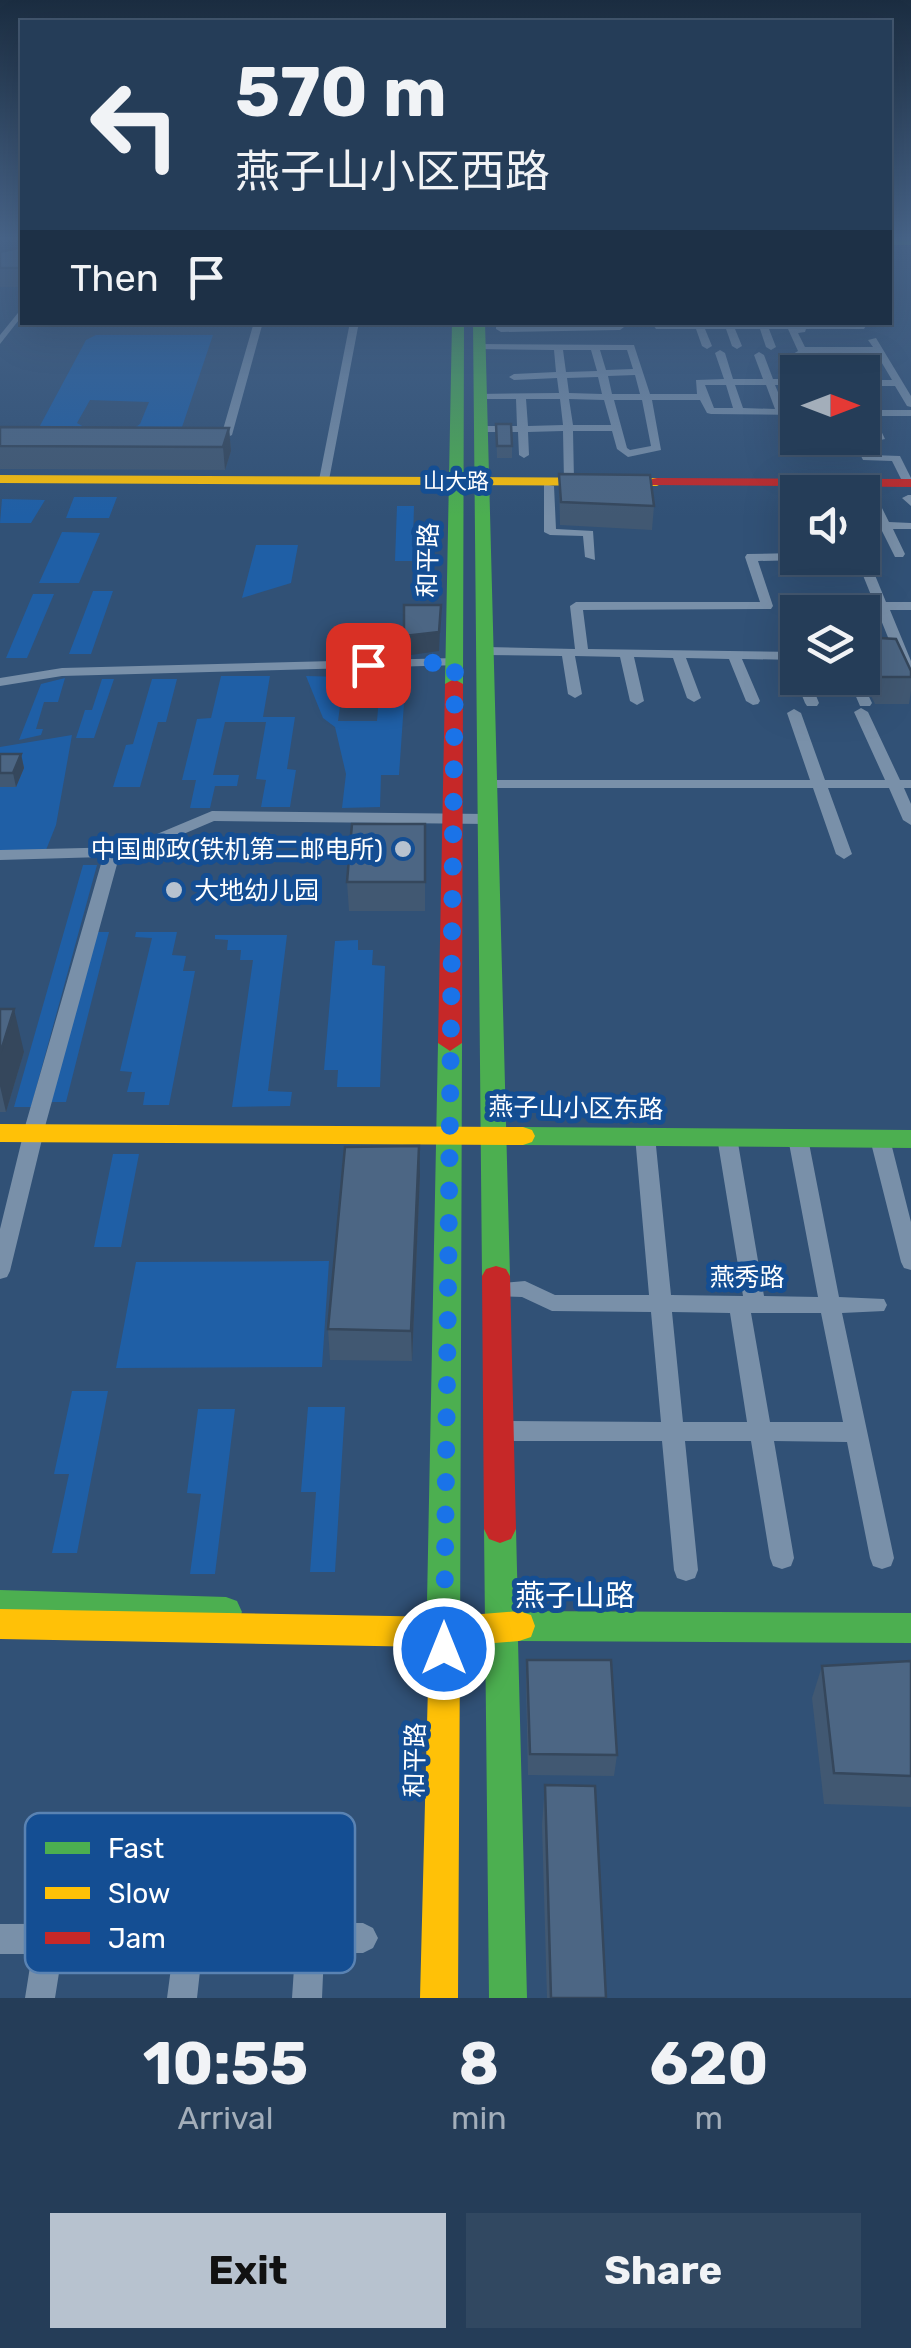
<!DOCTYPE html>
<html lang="en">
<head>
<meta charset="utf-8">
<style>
  :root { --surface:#253d58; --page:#314861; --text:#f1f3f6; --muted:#a3aeba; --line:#42566e; --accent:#b7c2cf }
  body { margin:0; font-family:Rubik,"Noto Sans SC",sans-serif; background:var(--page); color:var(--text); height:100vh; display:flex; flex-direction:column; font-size:38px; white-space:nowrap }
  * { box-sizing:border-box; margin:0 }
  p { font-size:32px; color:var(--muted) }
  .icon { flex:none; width:55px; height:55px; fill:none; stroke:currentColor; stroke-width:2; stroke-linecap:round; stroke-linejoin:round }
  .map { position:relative; height:1998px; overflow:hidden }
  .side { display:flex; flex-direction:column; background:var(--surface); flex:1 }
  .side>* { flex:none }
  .hud { position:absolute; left:20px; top:20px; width:872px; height:305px; border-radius:0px; box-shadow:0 10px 40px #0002,0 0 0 2px var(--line); background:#253d58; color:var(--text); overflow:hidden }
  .needle { width:65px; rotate:90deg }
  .fabs { position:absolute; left:780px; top:355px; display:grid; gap:20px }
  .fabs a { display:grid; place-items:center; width:100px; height:100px; border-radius:0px; background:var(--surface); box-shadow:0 10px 40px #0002,0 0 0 2px var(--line); font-size:50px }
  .pin { position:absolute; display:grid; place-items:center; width:85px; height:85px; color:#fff; margin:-42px; border-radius:20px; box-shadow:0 5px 15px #0006 }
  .me { position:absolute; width:110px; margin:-55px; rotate:0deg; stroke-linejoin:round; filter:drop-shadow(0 0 8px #0008) }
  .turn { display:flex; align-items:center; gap:35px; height:210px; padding:0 50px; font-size:45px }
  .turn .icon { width:130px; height:130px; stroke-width:2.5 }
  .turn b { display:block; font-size:70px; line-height:85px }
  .then { display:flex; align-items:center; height:95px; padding:0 50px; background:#0003; gap:20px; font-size:38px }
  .eta { display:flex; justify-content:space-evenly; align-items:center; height:170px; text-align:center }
  .eta b { font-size:60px; font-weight:700; line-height:70px }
  .action { display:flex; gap:20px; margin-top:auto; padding:20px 50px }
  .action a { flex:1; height:115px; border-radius:0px; background:var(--accent); color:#111; font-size:40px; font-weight:700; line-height:115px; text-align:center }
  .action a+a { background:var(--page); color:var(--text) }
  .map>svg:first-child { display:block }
  .green { fill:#1f5fa6 }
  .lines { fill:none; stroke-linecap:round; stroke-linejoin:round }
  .street { fill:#7990a9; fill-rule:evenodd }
  .fast { fill:#4caf50; fill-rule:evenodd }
  .slow { fill:#ffc107; fill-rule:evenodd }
  .jam { fill:#c62828; fill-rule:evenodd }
  .wall { fill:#415872 }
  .shaded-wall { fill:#35475c }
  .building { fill:#4c6684; stroke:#35475c; stroke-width:2.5 }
  .route { stroke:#1a73e8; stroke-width:18; stroke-dasharray:0 32.4 }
  .poi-dot { fill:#b7c2cf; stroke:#144e93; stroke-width:4 }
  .labels { text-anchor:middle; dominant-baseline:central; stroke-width:10; stroke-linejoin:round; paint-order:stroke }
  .far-street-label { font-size:22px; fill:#fff; stroke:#144e93 }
  .street-label { font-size:25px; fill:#fff; stroke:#144e93 }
  .poi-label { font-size:25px; fill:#fff; stroke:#144e93; text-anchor:end }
  .near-street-label { font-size:30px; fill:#fff; stroke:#144e93 }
  .key { fill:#144e93; stroke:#5a83b3; stroke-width:2.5 }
  .key-label { font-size:28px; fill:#fff }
</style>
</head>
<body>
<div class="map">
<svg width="911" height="1998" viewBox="0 0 911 1998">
  <rect width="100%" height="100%" fill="#315176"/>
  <path class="green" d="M96,335H213L178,439L133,429L140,424L149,402L90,400L77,423L84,427L79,433L35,435L86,340Z
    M74,497H117L109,518H66Z
    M2,499L45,500L31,523H0Z
    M397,506H414L413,539L425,540V561H395Z
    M62,532L100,533L79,583H39Z
    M256,545H298L291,583L242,598Z
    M93,591H113L91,654H69Z
    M33,594H54L27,658H6Z
    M381,674H406L399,775H381L380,807L342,808L346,774L335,727L323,718L306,676L344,677L338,721H377Z
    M221,676H270L263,717H295L287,769L296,770L290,807H261L266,780L256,779L266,722H225L213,775H239L237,786H215L210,808H190L196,780H182L197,719L211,718Z
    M65,678L58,702H44L36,729H43L41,735L19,740L41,684Z
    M102,679H114L94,738H76L85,710H92Z
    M152,679H177L166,722H158L140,787H113L126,745L133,744Z
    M72,735L56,825L46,850H0V747Z
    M83,865H97L31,1107H14Z
    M94,932H109L66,1102H50Z
    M136,932H177L172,955L186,956L183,971H195L169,1105H143L145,1092H127L132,1072L120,1071L152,938L135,937Z
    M215,935H287L268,1091L292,1092L290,1106L232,1107L253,960H240L241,950H227L228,940L215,939Z
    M358,940V950H373L372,965L385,966L380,1087H337L338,1070H324L335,941Z
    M113,1154H139L121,1247H94Z
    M329,1261L322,1367L116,1368L136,1262Z
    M72,1391H108L77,1553H52L69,1474H54Z
    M308,1407H345L335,1572H310L316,1492H301Z
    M198,1409H235L215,1574H190L201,1494L187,1493Z"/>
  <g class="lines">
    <path class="street" d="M22,308V316L0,344V335Z
      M254,322H263L232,435L216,443H208V439L222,433Z
      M350,322H359L329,480L324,483L319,480Z
      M496,322H505V326L620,324L624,327L620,330L501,332L496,329Z
      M651,322L867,324L864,329H806L805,332L798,333L805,347H873L868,340L876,338L911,396V407L907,406L895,386H862V380H892L876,353H841L851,372H842L832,353H802L811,372H802L793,354L798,351L788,329H769L776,347L771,350L766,347L760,329H735L742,346L737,349L732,346L726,329H705L712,346L707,349L702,346L696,329H656Z
      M479,344L634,345L650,394H697L696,380L724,379L715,353L720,350L725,353L733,379H763L754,355L759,352L764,355L773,379H798V385H775L785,409H798V415L711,414L707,413L700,400H652L661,450L628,457L617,449L612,431H573L574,481L569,484L564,481L563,431L528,432L529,455L524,458L519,455L518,432H481L476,429L481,426H517L516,399H480L477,398V394L559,393L557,378L514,380L509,377L514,374L556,372L554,350L476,349V345ZM563,350H591L597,371L566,372ZM600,350H627L633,369L606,370ZM635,375L640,394H612L608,376ZM598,377L602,394L569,393L567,378ZM705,385H726L733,408H714ZM735,385H766L775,409L743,408ZM526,399H560L563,425L528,426ZM569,399L604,400L611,425H573ZM614,400H642L651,446L630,450L627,448Z
      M862,402L867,403L871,410H911V416H874L885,439L876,441L862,416Z
      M856,442H864L871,455L900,456L911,478V486L904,485L892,461L863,460L855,444Z
      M544,484L554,486L556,529L593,531L595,560L585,557L583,536L550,535L544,532Z
      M908,495H911V506L902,498Z
      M868,496H876L889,522L911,523V529H893L905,554L903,557H895L881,529L862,528V522H878L866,498Z
      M798,553V558H804L802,560L758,561L773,606L771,609L583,610L588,649L798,652V660L742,659L760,701L758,704L753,705L746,701L729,659L686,658L701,698L694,702L687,698L673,658L634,657L644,701L637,705L630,701L620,657L575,656L582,694L575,698L568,694L562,656L485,655L478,651L485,647L575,649L570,606L576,602H760L745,557L747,554Z
      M862,555L868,558L886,602H911V610H890L911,661V681L904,677L856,558H862Z
      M455,658L460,659V665L62,676L0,686V678L62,668Z
      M797,675L798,678H809L819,703L817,706H807L805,703L795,678Z
      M848,678H860L872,703L870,706H860Z
      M861,708L868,712L900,780H911V788H904L911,804V825L903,820L889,788H828L852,854L844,859L836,854L813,788H488L481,784L488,780H810L787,713L794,709L801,713L825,780H885L854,712Z
      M212,811L488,814L496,819L488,824L214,821L134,855L119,857L46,1123L10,1271L7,1277L0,1279V1229L26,1123L103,857L0,860V850L126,847Z
      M645,1129L652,1131L655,1136L671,1295L743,1296L717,1137L720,1132H734L737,1137L764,1296L818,1297L788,1138L791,1133H805L808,1138L839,1297L884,1299L887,1305L884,1311L842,1313L894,1558L891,1566L882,1569L873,1566L870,1558L847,1442L774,1441L794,1558L791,1566L782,1569L773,1566L770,1558L751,1441H685L698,1570L695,1578L686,1581L677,1578L674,1570L662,1441H499L491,1438L488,1431L491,1424L499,1421L661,1422L651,1312L552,1311L522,1297L490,1296L486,1290L490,1284L525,1281L555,1295H649L635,1136L638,1131ZM672,1312L730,1313L747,1422H683ZM751,1313H821L843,1422H770Z
      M880,1132L887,1134L890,1139L911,1222V1270L904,1268L901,1262L870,1139L873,1134Z
      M363,1923L373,1928L378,1938L373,1948L363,1953H324L322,1998H292L295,1953H202L197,1998H167L173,1953L62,1954L55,1998H25L32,1954H0V1924Z"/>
    <path class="fast" d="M890,239H911V245H890Z
      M452,322H464L463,684L454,689L445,684Z
      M473,322H485L510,1276L506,1283L496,1286L486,1283L482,1276Z
      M450,1035L462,1043L460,1653L455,1664L443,1669L431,1664L426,1653L438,1043Z
      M523,1127L911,1130V1148L523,1145L514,1142L511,1136L514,1130Z
      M500,1515L511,1519L516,1529L518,1611L911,1613V1643L518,1641L527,1998H489L484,1529L489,1519Z
      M0,1590L226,1597L237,1601L242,1612L237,1623L226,1627L0,1620Z"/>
    <path class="slow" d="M0,475L657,478L664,482L657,486L0,483Z
      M0,1124L523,1127L532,1130L535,1136L532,1142L523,1145L0,1142Z
      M0,1609L444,1617L519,1611L531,1615L535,1626L531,1637L519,1641L457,1646L460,1653L458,1998H420L429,1647L0,1639Z"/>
    <path class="jam" d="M657,478L911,479V487L652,485V479Z
      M454,679L463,684L462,1043L450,1051L438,1043L445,684Z
      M496,1266L506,1269L510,1276L516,1529L511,1539L500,1543L489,1539L484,1529L482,1276L486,1269Z"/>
  </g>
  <path class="wall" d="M22,247V287H0V252Z
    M496,424L512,446V458H497Z
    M0,427L229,428L231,451L225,470L0,469Z
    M559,474L654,506L652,530L560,525Z
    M862,637L911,671V691L909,704H875L862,677Z
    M0,754H21L24,768L16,787H0Z
    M425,824V911H349L347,882Z
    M0,1009L24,1052L6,1112H0Z
    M420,1176L412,1361L330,1360L328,1329Z
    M527,1660L617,1755L614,1776L528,1775L526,1682Z
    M911,1661V1807L824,1804L812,1698L822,1666Z
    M545,1785L606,1998H547L542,1825Z"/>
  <path class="shaded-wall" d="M229,428L231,451L225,470L223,447Z
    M441,605L439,651L404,656V636Z
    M21,754L24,768L16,787L13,773Z
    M14,1009L24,1052L6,1112L0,1086V1054Z
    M419,1146L420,1176L412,1361L411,1331Z"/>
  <path class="building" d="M22,247V266L21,268H0V252Z
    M496,424H511L512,446H497Z
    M0,427L229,428L223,447L0,446Z
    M559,474L650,475L654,506L561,502Z
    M404,605H441L439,632L404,636Z
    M862,637L896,639L911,671V677H880L862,642Z
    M0,754H21L13,773H0Z
    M352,824H425V882H347Z
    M0,1009H14L0,1054Z
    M419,1146L411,1331L328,1329L345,1147Z
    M527,1660H611L617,1755L530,1754Z
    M911,1661V1776L834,1773L822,1666Z
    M545,1785L595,1786L606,1998H551Z"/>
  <linearGradient id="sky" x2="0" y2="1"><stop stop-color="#1b2d41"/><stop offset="0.46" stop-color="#48658a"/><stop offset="1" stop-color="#48658a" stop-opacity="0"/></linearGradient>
  <rect width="911" height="517" fill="url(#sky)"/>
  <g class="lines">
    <path class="route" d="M368,665L455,662L444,1649"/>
  </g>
  <g class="poi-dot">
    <circle cx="403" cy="849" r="10"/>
    <circle cx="174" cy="890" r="10"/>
  </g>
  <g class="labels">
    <g class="far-street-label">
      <text x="456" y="481">山大路</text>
    </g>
    <g class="street-label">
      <text transform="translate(428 560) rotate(-89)">和平路</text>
      <text transform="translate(576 1108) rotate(1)">燕子山小区东路</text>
      <text x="747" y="1277">燕秀路</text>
      <text transform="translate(415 1760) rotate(-89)">和平路</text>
    </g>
    <g class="poi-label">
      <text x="383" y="849">中国邮政(铁机第二邮电所)</text>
      <text x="194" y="890" text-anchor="start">大地幼儿园</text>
    </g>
    <g class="near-street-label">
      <text x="575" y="1596">燕子山路</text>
    </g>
  </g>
  <rect x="25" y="1813" width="330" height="160" rx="15" class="key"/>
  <rect x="45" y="1842" width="45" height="12" fill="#4caf50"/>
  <rect x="45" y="1887" width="45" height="12" fill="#ffc107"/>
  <rect x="45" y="1932" width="45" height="12" fill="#c62828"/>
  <g class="key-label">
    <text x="108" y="1858">Fast</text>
    <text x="108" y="1903">Slow</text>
    <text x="108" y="1948">Jam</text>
  </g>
</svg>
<div class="fabs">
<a><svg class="needle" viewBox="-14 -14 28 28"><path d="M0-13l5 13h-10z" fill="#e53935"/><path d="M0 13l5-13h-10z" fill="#a3aeba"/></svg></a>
<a><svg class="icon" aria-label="sound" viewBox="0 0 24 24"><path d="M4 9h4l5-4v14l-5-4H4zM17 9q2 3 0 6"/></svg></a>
<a><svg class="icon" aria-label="layers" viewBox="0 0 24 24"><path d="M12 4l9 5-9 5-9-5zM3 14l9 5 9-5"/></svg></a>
</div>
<div class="pin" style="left:368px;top:665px;background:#d93025"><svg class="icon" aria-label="arrive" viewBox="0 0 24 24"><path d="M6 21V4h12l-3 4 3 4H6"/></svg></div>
<svg class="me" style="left:444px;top:1649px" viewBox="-20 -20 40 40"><circle r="17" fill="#1a73e8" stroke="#fff" stroke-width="3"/><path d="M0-11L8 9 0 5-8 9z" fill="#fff"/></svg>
<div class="hud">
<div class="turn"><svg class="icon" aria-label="left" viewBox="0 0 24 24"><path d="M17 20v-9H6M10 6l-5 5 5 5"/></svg><div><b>570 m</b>燕子山小区西路</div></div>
<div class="then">Then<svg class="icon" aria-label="arrive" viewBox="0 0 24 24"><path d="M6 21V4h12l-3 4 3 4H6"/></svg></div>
</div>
</div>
<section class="side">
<div class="eta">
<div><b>10:55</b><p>Arrival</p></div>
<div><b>8</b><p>min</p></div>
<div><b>620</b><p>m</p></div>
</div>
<div class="action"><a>Exit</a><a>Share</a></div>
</section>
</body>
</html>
